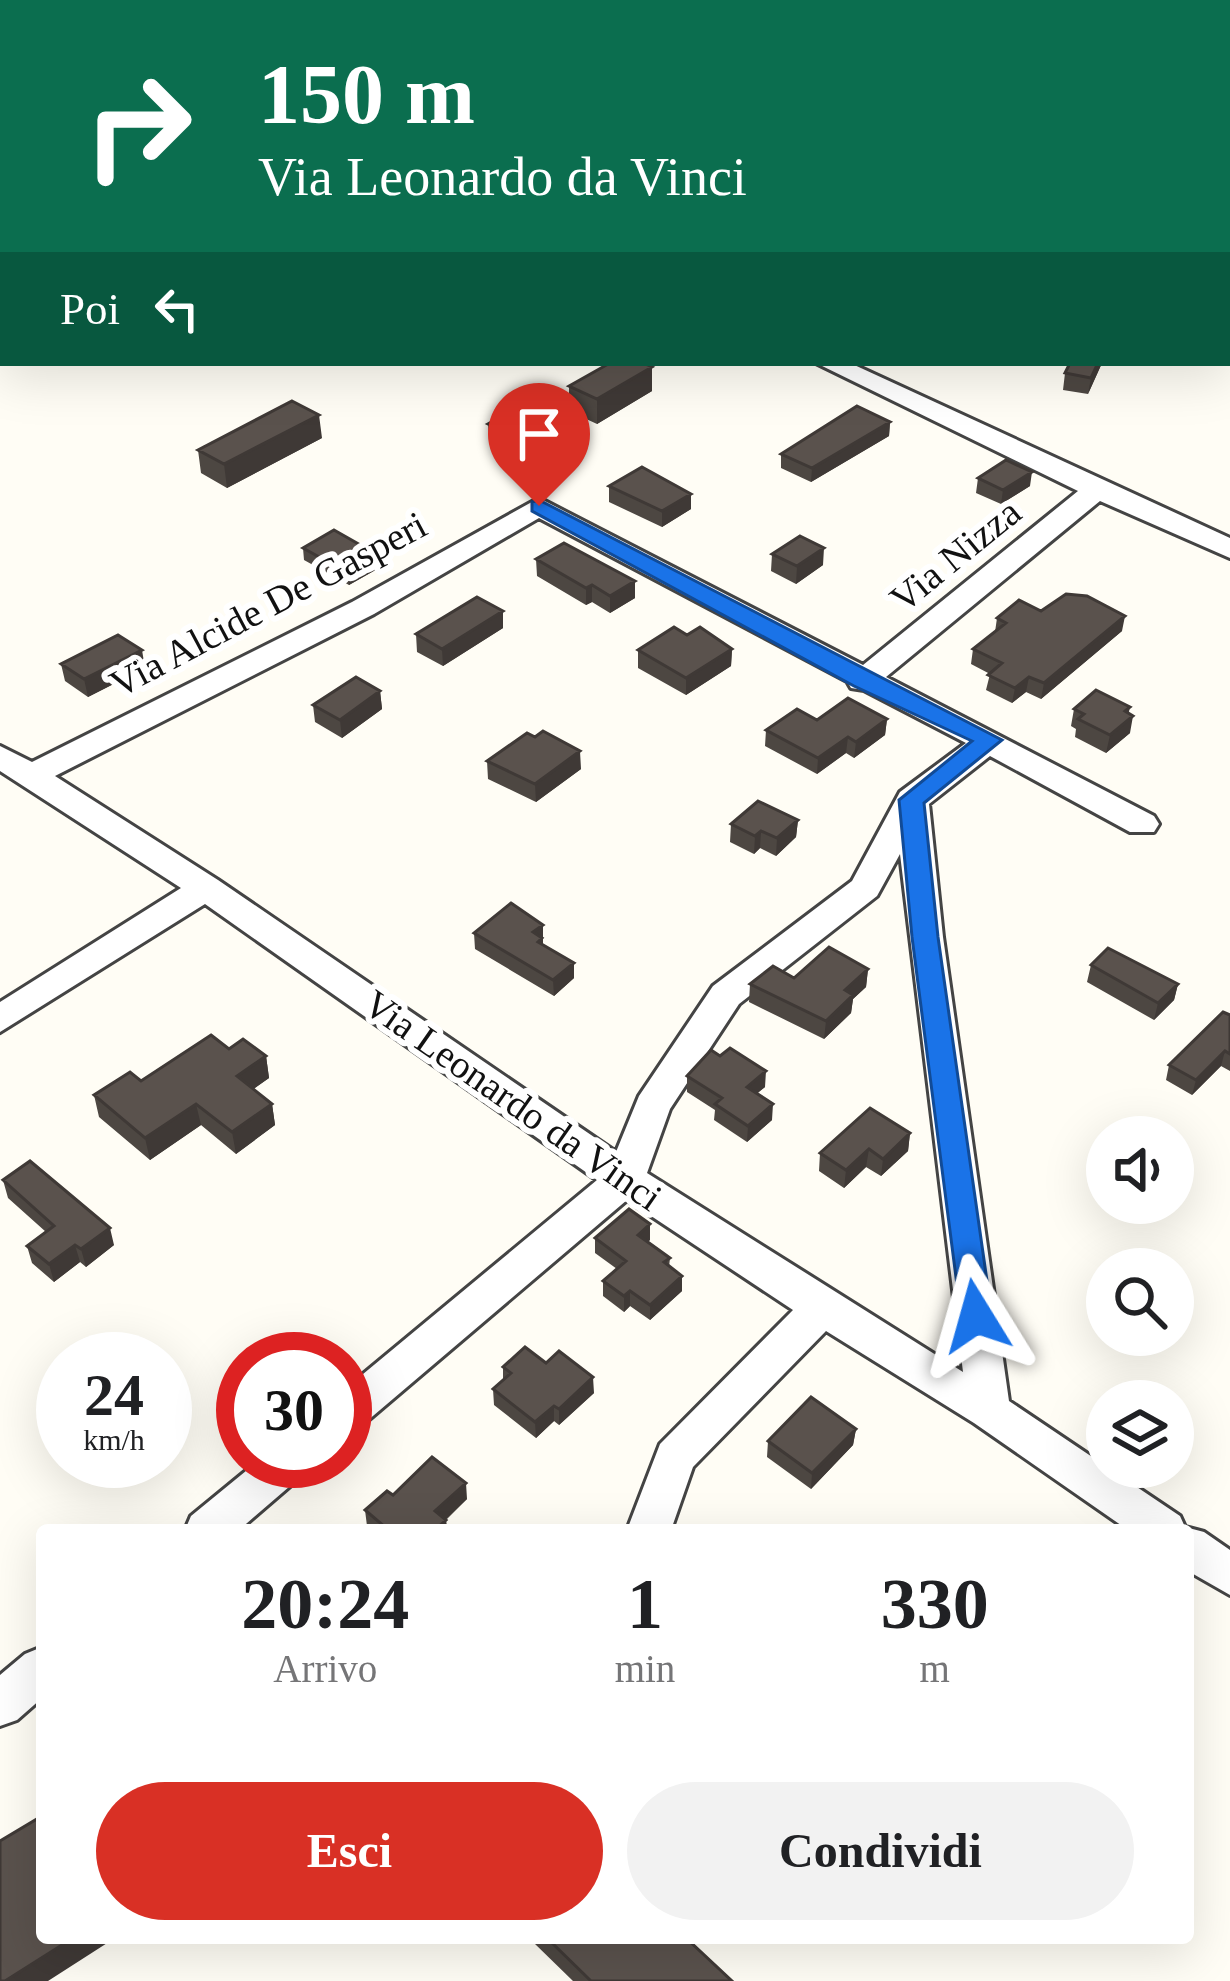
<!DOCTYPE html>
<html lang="it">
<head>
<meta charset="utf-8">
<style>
  :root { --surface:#fff; --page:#f2f2f2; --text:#202124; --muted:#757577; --accent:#d93025 }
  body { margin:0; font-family:"Times New Roman",serif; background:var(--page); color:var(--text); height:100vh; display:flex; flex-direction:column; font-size:45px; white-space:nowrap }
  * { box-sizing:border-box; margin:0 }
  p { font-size:39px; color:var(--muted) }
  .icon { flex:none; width:66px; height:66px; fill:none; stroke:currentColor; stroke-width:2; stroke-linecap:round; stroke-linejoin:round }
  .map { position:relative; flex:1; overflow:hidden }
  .drawer { position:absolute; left:36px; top:1524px; width:1158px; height:420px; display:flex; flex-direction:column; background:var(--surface); border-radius:12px; box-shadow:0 12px 48px #0002 }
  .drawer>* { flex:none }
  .banner { position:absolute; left:0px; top:0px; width:1230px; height:366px; box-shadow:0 12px 48px #0002; background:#0b6e4f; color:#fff; overflow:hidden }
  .buttons { position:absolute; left:1086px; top:1116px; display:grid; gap:24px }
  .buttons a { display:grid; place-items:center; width:108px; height:108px; border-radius:50%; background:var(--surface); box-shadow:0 12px 48px #0002; font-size:60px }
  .speed { position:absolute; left:36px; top:1332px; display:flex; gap:24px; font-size:60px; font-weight:700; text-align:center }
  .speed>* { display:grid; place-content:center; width:156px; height:156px; border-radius:50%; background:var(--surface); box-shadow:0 12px 48px #0002; line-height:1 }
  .speed small { font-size:30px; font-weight:400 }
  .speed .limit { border:18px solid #d22; background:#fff; color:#111 }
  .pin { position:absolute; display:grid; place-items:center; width:102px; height:102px; color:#fff; margin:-123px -51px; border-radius:50% 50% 50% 0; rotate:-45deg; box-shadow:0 0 12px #0007 }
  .pin .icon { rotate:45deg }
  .me { position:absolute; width:132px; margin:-66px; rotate:352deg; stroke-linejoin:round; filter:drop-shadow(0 0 9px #0008) }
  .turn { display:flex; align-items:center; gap:42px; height:252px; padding:0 60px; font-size:54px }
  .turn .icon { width:156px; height:156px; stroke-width:2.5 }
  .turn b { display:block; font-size:84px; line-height:102px }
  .then { display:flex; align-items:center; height:114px; padding:0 60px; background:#0003; gap:24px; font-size:45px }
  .eta { display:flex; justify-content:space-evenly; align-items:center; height:204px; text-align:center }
  .eta b { font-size:72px; font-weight:700; line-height:84px }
  .primary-button { display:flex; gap:24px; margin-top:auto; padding:24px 60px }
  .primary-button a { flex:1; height:138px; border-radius:72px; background:var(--accent); color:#fff; font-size:48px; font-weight:700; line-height:138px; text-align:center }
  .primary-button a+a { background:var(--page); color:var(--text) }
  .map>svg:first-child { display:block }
  .green { fill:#d5ebbd }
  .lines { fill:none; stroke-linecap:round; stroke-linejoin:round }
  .street-casing { stroke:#444; stroke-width:6 }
  .street { fill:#fff; fill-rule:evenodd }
  .wall { fill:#4d4742 }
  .shaded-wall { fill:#3f3936 }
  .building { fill:#5a524d; stroke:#3f3936; stroke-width:3 }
  .route { fill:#1a73e8; stroke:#114b97; stroke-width:3 }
  .labels { text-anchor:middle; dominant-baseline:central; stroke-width:12; stroke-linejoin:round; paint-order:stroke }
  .street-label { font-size:39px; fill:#111; stroke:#fff }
</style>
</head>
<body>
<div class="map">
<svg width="1230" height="1981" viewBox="0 0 1230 1981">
  <rect width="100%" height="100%" fill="#fffdf5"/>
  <path class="green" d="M638,0H1230V238L1227,3Z"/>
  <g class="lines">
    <g class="street-casing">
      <path id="street" d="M3,29V41L0,42V30Z
        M0,219L3,220V234L0,233Z
        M816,363H850L1230,538V558L1100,501L886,677L1154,816L1159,824L1154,832H1130L990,756L929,804L943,937L1009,1401L1180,1516L1185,1527L1204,1532L1230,1550V1595L1188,1571V1530H1128L974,1423L826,1331L693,1467L671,1530H627L660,1444L793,1310L627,1200L360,1427L345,1432V1389L597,1180L205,904L0,1032V1002L181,888L0,771V746L32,762L352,602L539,498L863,665L1078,491ZM539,518L847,681L851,688L864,690L966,743L900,792L852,881L713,986L639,1096L616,1152L218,880L55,776L374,614ZM900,854L963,1372L647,1173L670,1109L739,1004L877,896Z
        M258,1461H311L304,1474L239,1530H185L191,1516Z
        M42,1647V1698L17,1720L0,1726V1675L25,1654Z"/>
    </g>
    <use href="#street" class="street"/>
  </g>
  <path class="wall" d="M1070,363H1102L1088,394L1063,390L1065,373Z
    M652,367V391L597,424L569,411V386Z
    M561,420V435L523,456L489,439L488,424Z
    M890,422L889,436L811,482L781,468V454Z
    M322,438L227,488L201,473L198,450Z
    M978,478L1030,486L1001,504L976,493Z
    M609,486L691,494V509L662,527L609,502Z
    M303,548L378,555L379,568L349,585L304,560Z
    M772,554L823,565L796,584L771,571Z
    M536,559L635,598L610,613L592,602L586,605L537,576Z
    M503,611V628L443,666L417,652L416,634Z
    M1041,611L1122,631L1041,699L1026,692L1012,703L986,690L990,674L971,664L973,649L995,632L997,618Z
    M687,635L732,649L731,666L686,695L638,668V650Z
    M61,664L145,668L88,697L65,681Z
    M380,691L382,709L342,738L315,722L313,705Z
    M1074,709L1129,713L1130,733L1106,753L1075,737L1076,729L1071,726Z
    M887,719L885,735L854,758L846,753L817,774L765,746L766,730L817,720Z
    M487,761L581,769L536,802L488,779Z
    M798,820L796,837L776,856L760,848L754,854L730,842L731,824Z
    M543,925V945L574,978L554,996L475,949L474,933Z
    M1091,965L1178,984L1174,1000L1154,1020L1087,982Z
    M868,969L866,987L853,999L851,1013L824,1039L749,1002L750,984Z
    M1230,1015V1071L1221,1066L1192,1095L1166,1080L1169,1065Z
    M229,1049L266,1056L269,1078L253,1089L272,1104L275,1125L236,1154L201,1125L150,1160L99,1117L94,1095L141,1081Z
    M687,1076L765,1087L757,1093L772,1120L747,1142L714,1120L715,1110L687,1092Z
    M910,1133L908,1151L881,1176L866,1167L844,1188L819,1171L820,1153Z
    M3,1180L114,1245L86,1267L80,1262L54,1282L32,1263L27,1246L46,1232L8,1198Z
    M595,1238L650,1240L647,1242L670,1258L669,1267L682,1276V1291L650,1320L630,1306L624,1312L603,1296V1281L617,1269L595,1253Z
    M546,1363L594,1393L559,1425L554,1421L536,1438L494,1405L493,1389L503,1380V1367Z
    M856,1429L853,1445L811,1489L767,1457L768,1441Z
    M393,1495L467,1499L446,1520L447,1530H372L367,1526L365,1510Z
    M534,1938H686L732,1981H573L534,1943Z"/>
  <path class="shaded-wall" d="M1098,363H1102L1088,394L1091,378Z
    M652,367V391L597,424V399Z
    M319,415L322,438L227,488L224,464Z
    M561,420V435L523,456L522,441Z
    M890,422L889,436L811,482L812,468Z
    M1032,472L1030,486L1001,504L1003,490Z
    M691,494V509L662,527V511Z
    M824,548L823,565L796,584L797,566Z
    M378,555L379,568L349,585L348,573Z
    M635,581V598L610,613V596Z
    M592,585V602L586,605V588Z
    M503,611V628L443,666L442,649Z
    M1125,616L1122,631L1041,699L1044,683Z
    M732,649L731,666L686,695V678Z
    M142,650L145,668L88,697L84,679Z
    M1029,677L1026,692L1012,703L1015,688Z
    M380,691L382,709L342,738L340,720Z
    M1130,707L1127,720L1133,716L1130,733L1106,753L1110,735L1125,711Z
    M887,719L885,735L854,758L856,742Z
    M848,737L846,753L817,774L818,758Z
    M580,751L581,769L536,802L535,784Z
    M798,820L796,837L776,856L777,838Z
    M761,831L760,848L754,854L755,836Z
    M543,925V953L533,932Z
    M574,963V978L554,996L553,980Z
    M868,969L866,987L853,999L851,1013L824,1039L826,1021L845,990Z
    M1178,984L1174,1000L1154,1020L1158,1003Z
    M1225,1051L1221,1066L1192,1095L1196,1080Z
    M266,1056L269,1078L241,1098L237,1076Z
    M766,1071L765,1087L746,1103L747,1087Z
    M196,1104L201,1125L150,1160L145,1138Z
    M272,1104L275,1125L236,1154L232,1132Z
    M773,1104L772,1120L747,1142L748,1126Z
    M910,1133L908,1151L881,1176L883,1159Z
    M869,1149L866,1167L844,1188L846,1170Z
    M650,1224V1240L638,1250V1235Z
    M110,1228L114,1245L86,1267L81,1249Z
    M75,1245L80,1262L54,1282L49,1264Z
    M682,1276V1291L650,1320V1305Z
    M630,1291V1306L624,1312V1296Z
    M593,1377L594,1393L559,1425V1409Z
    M554,1406V1421L536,1438L535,1422Z
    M856,1429L853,1445L811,1489L812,1473Z
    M466,1483L467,1499L437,1527L435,1511Z
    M446,1520L447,1530H435Z
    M73,1938H115L48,1981H5Z"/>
  <path class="building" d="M3,44V139L0,137V46Z
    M610,363H643L652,367L597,399L569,386Z
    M1070,363H1098L1091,378L1065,373Z
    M292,401L319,415L224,464L198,450Z
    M526,403L561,420L522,441L488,424Z
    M857,406L890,422L812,468L781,454Z
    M1006,460L1032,472L1003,490L978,478Z
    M642,467L691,494L662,511L609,486Z
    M334,530L378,555L348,573L303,548Z
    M800,536L824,548L797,566L772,554Z
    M564,543L635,581L610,596L592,585L586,588L536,559Z
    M1066,594L1087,596L1125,616L1044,683L1029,677L1015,688L988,675L1002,663L973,649L1006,623L997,618L1019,600L1041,611Z
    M477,597L503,611L442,649L416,634Z
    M674,627L687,635L700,627L732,649L686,678L638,650Z
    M118,635L142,650L84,679L61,664Z
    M356,677L380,691L340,720L313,705Z
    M1096,690L1130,707L1125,711L1133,716L1110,735L1078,719L1084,714L1074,709Z
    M848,698L887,719L856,742L848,737L818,758L766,730L797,709L817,720Z
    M543,731L580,751L535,784L487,761L527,733L535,737Z
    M758,801L798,820L777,838L761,831L755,836L731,824Z
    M511,903L543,925L533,932L542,938L538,942L574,963L553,980L474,933Z
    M829,947L868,969L845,990L853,995L826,1021L750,984L773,966L794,978Z
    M1108,948L1178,984L1158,1003L1091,965Z
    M1223,1012L1230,1015V1054L1225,1051L1196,1080L1169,1065Z
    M211,1035L229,1049L243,1039L266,1056L237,1076L272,1104L232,1132L196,1104L145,1138L94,1095L130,1072L141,1081Z
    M730,1048L766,1071L747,1087L773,1104L748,1126L715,1104L722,1098L687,1076L711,1050L720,1056Z
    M870,1108L910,1133L883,1159L869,1149L846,1170L820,1153Z
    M30,1161L110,1228L81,1249L75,1245L49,1264L27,1246L54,1226L3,1180Z
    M629,1209L650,1224L638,1235L670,1258L664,1262L682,1276L650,1305L630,1291L624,1296L603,1281L626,1261L595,1238Z
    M525,1347L546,1363L559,1351L593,1377L559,1409L554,1406L535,1422L493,1389L511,1373L503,1367Z
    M811,1397L856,1429L812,1473L768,1441Z
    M432,1457L466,1483L435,1511L446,1520L435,1530H382L385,1527L365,1510L387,1491L393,1495Z
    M42,1816V1938H73L5,1981H0V1841Z
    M547,1938H686L732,1981H591Z"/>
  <path class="route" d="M539,500L1002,740L924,803L938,937L992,1316L987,1324L976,1328L965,1324L961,1316L912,937L899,800L972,741L854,686L532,511V502Z"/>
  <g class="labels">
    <g class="street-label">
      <text transform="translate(955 555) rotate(-39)">Via Nizza</text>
      <text transform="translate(268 604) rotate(-28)">Via Alcide De Gasperi</text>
      <text transform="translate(513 1100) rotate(35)">Via Leonardo da Vinci</text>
    </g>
  </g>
</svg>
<div class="buttons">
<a><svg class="icon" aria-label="sound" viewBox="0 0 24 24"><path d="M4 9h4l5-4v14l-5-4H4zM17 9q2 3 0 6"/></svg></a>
<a><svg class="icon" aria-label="search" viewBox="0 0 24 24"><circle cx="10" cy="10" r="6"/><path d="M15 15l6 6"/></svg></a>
<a><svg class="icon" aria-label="layers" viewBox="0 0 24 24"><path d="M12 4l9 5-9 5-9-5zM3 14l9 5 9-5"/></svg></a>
</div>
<div class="speed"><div>24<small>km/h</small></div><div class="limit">30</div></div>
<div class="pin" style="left:539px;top:506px;background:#d93025"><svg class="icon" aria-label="arrive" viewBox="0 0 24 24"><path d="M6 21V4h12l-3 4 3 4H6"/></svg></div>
<svg class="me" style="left:976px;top:1316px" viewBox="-20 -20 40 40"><path d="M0-17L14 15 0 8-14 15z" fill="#1a73e8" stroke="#fff" stroke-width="4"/></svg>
<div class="banner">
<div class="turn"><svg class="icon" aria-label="right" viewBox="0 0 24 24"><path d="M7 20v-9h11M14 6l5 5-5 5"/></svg><div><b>150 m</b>Via Leonardo da Vinci</div></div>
<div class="then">Poi<svg class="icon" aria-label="left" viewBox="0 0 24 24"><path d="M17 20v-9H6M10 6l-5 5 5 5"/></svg></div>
</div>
<section class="drawer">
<div class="eta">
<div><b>20:24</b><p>Arrivo</p></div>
<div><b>1</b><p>min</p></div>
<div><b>330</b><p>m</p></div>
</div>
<div class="primary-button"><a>Esci</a><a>Condividi</a></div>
</section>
</div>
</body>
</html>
